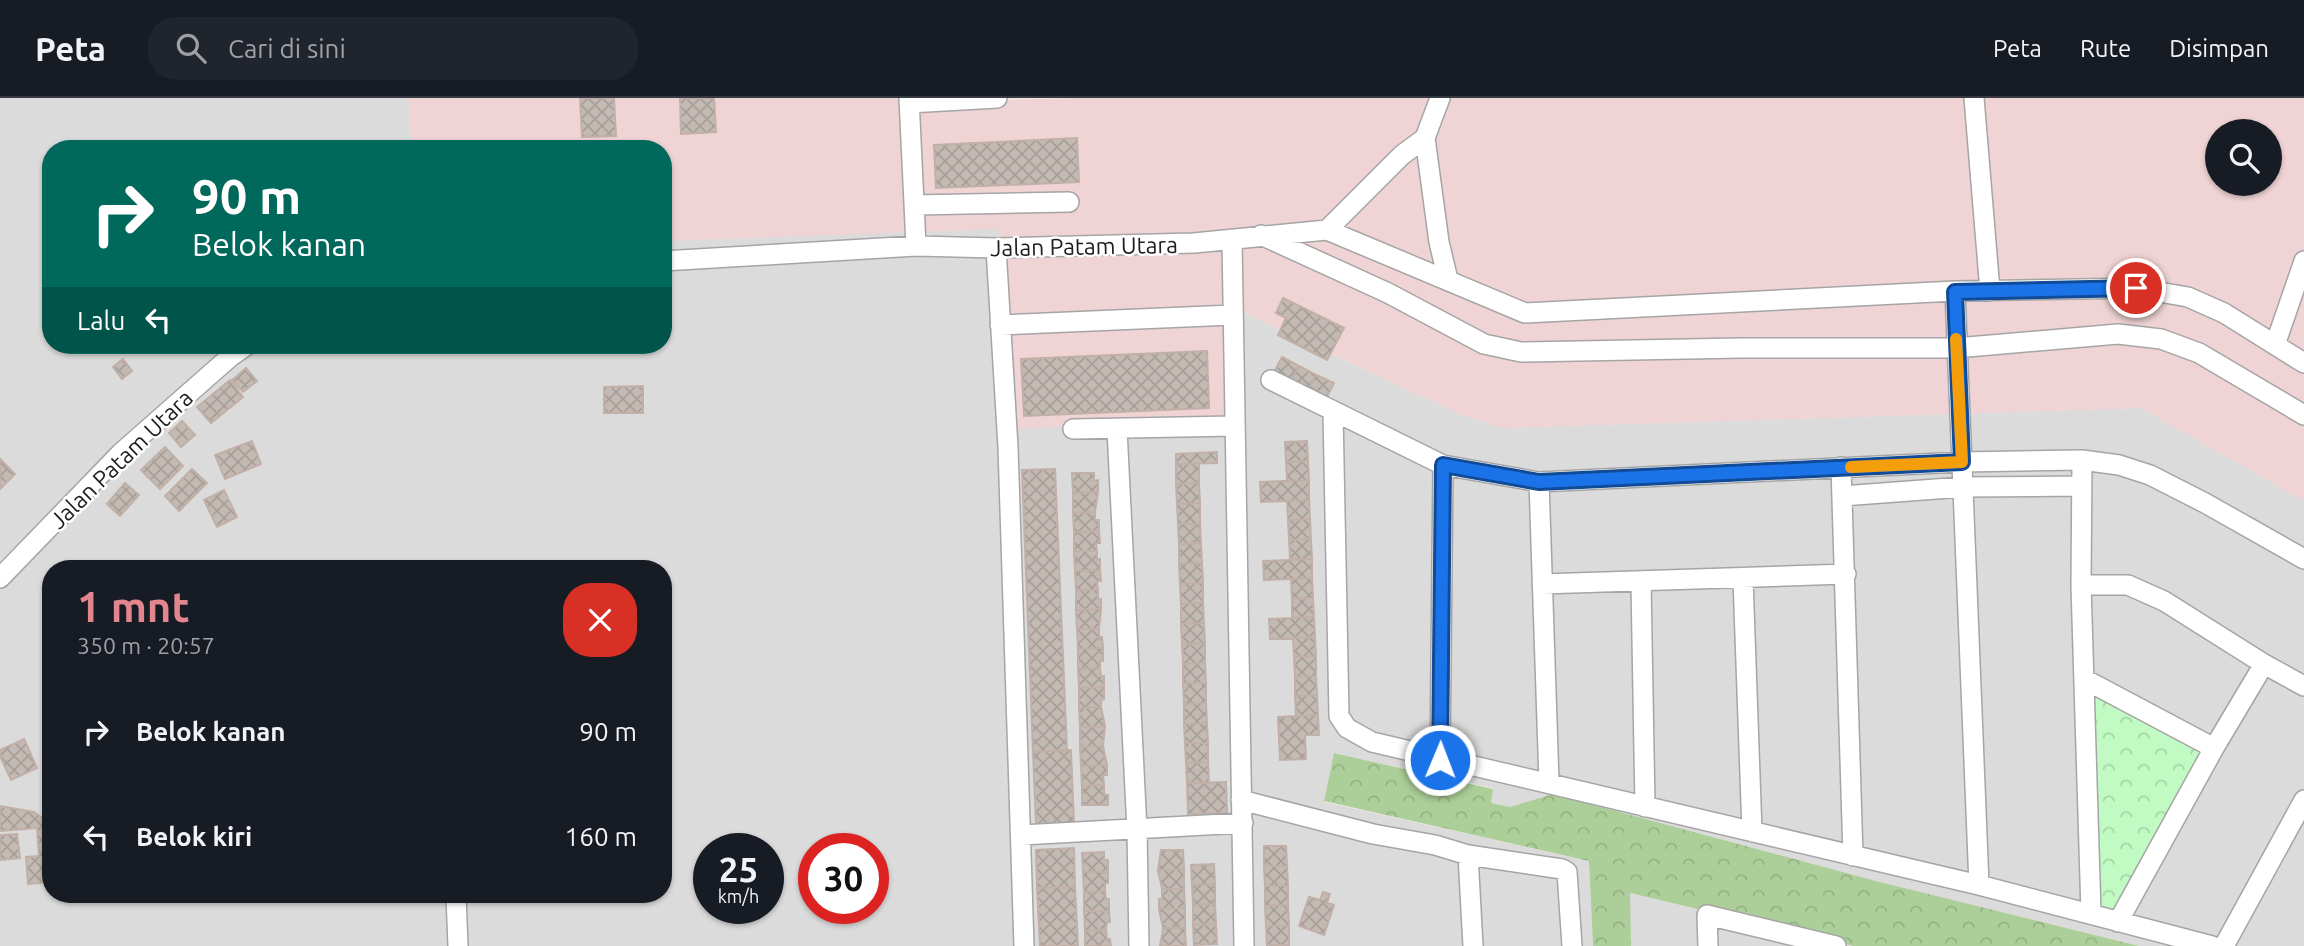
<!DOCTYPE html>
<html lang="id">
<head>
<meta charset="utf-8">
<style>
  :root { --surface:#171b24; --page:#20242c; --text:#f1f3f6; --muted:#9ea1a6; --line:#363941; --accent:#e1868e }
  body { margin:0; font-family:Ubuntu,sans-serif; background:var(--page); color:var(--text); height:100vh; display:flex; flex-direction:column; font-size:26px; white-space:nowrap }
  * { box-sizing:border-box; margin:0 }
  p { font-size:23px; color:var(--muted) }
  .icon { flex:none; width:38px; height:38px; fill:none; stroke:currentColor; stroke-width:2; stroke-linecap:round; stroke-linejoin:round }
  .map { position:relative; flex:1; overflow:hidden }
  .side { position:absolute; left:42px; top:462px; width:630px; height:343px; display:flex; flex-direction:column; background:var(--surface); border-radius:28px; box-shadow:0 2px 5px #0004 }
  .side>* { flex:none }
  .top-card { position:absolute; left:42px; top:42px; width:630px; height:214px; border-radius:28px; box-shadow:0 2px 5px #0004; background:#00695c; color:#fff; overflow:hidden }
  .buttons { position:absolute; left:2205px; top:21px; display:grid; gap:14px }
  .buttons a { display:grid; place-items:center; width:77px; height:77px; border-radius:50%; background:var(--surface); box-shadow:0 2px 5px #0004; font-size:35px }
  .speed { position:absolute; left:693px; top:735px; display:flex; gap:14px; font-size:35px; font-weight:700; text-align:center }
  .speed>* { display:grid; place-content:center; width:91px; height:91px; border-radius:50%; background:var(--surface); box-shadow:0 2px 5px #0004; line-height:1 }
  .speed small { font-size:18px; font-weight:400 }
  .speed .limit { border:10px solid #d22; background:#fff; color:#111 }
  .pin { position:absolute; display:grid; place-items:center; width:60px; height:60px; color:#fff; margin:-30px; border:4px solid #fff; border-radius:50%; box-shadow:0 2px 7px #0007 }
  .me { position:absolute; width:77px; margin:-38px; rotate:1deg; stroke-linejoin:round; filter:drop-shadow(0 0 5px #0008) }
  .turn { display:flex; align-items:center; gap:24px; height:147px; padding:0 35px; font-size:32px }
  .turn .icon { width:91px; height:91px; stroke-width:2.5 }
  .turn b { display:block; font-size:49px; line-height:60px }
  .then { display:flex; align-items:center; height:66px; padding:0 35px; background:#0003; gap:14px; font-size:26px }
  .round { display:grid; place-items:center; flex:none; width:74px; height:74px; border-radius:28px; background:var(--page) }
  .head { display:flex; align-items:center; justify-content:space-between; height:119px; padding:0 35px }
  h1 { font-size:42px; font-weight:700; line-height:52px; color:var(--accent) }
  ul { padding:0; list-style:none }
  li { display:flex; align-items:center; gap:21px; height:105px; padding:0 35px }
  li div { flex:1 }
  li b { display:block; font-size:26px }
  li em { font-style:normal }
  header { display:flex; align-items:center; gap:42px; box-sizing:border-box; height:98px; padding:0 35px; background:var(--surface); border-bottom:2px solid var(--line) }
  header strong { font-size:33px }
  nav { display:flex; gap:38px; margin-inline-start:auto; font-size:24px }
  .search { width:490px; height:63px; background:var(--page); display:flex; align-items:center; gap:18px; box-sizing:border-box; padding:0 24px; border-radius:28px; color:var(--muted); font-size:26px }
  .map>svg:first-child { display:block }
  .residential { fill:#dcdbdb; fill-rule:evenodd }
  .commercial { fill:#f0d3d4; fill-rule:evenodd }
  .forest { fill:url(#forest-crowns) }
  .park { fill:url(#park-crowns) }
  .building { fill:url(#building-cross-hatch); stroke:#c1b0a7; stroke-width:2 }
  .lines { fill:none; stroke-linecap:round; stroke-linejoin:round }
  .street-casing { stroke:#a5a5a5; stroke-width:22 }
  .street { stroke:#fff; stroke-width:19 }
  .route-casing { stroke:#114b97; stroke-width:18 }
  .route { stroke:#1a73e8; stroke-width:12 }
  .slow { stroke:#f59e0b; stroke-width:12 }
  .labels { text-anchor:middle; dominant-baseline:central; stroke-width:5; stroke-linejoin:round; paint-order:stroke }
  .street-label { font-size:23px; fill:#1e1e1e; stroke:#fff }
</style>
</head>
<body>
<header>
<strong>Peta</strong>
<div class="search"><svg class="icon" aria-label="search" viewBox="0 0 24 24"><circle cx="10" cy="10" r="6"/><path d="M15 15l6 6"/></svg>Cari di sini</div>
<nav><a>Peta</a><a>Rute</a><a>Disimpan</a></nav>
</header>
<div class="map">
<svg width="2304" height="848" viewBox="0 0 2304 848">
  <defs>
    <pattern id="forest-crowns" width="20" height="18" patternUnits="userSpaceOnUse" patternTransform="scale(1.75)"><rect width="20" height="18" fill="#accf99"/><path d="M2 6a3 3 0 1 1 6 0M12 15a3 3 0 1 1 6 0" fill="none" stroke="#94b183"/></pattern>
    <pattern id="park-crowns" width="20" height="18" patternUnits="userSpaceOnUse" patternTransform="scale(1.75)"><rect width="20" height="18" fill="#c1fac2"/><path d="M2 6a3 3 0 1 1 6 0M12 15a3 3 0 1 1 6 0" fill="none" stroke="#a5d6a6"/></pattern>
    <pattern id="building-cross-hatch" width="8" height="8" patternUnits="userSpaceOnUse" patternTransform="scale(1.75)"><rect width="8" height="8" fill="#c4bab4"/><path d="M0 0l8 8M0 8l8-8" fill="none" stroke="#a89f9a"/></pattern>
  </defs>
  <rect width="100%" height="100%" fill="#efebe4"/>
  <path class="residential" d="M0,0H408L412,51H51V247H663V143L1000,130L1007,331L1232,209L1459,316L1503,330L2141,310L2304,403V848H2139L1876,783L1553,696L1510,709L1491,705L1493,690L1334,655L1324,704L1589,763L1593,848H0ZM51,471H663V796H51ZM709,751H768V810H709ZM814,751H873V810H814Z
    M1629,795L1853,848H1631Z"/>
  <path class="commercial" d="M408,0H901L902,4L1082,0H2304V403L2141,310L1503,330L1459,316L1233,209L1238,323L1007,331L1000,131L663,143V51H412ZM2217,33H2270V86H2217Z"/>
  <path class="forest" d="M1334,655L1493,691L1491,705L1510,709L1553,696L1876,783L2139,848H1853L1630,795L1631,848H1593L1589,763L1324,703Z"/>
  <path class="park" d="M2084,581L2214,650L2118,824L2091,815Z"/>
  <path class="building" d="M580,0H614L616,38L582,39Z
    M680,0H714L716,34L681,36Z
    M1077,40L1079,84L936,90L934,47Z
    M1283,200L1344,230L1327,262L1278,237L1286,220L1276,215Z
    M1207,253L1209,310L1024,318L1021,261Z
    M1282,259L1299,268L1289,287L1272,278Z
    M123,261L132,273L122,281L113,269Z
    M1299,268L1316,277L1306,296L1289,287Z
    M246,270L257,283L243,294L232,282Z
    M1316,277L1334,285L1324,305L1306,296Z
    M230,282L243,299L211,325L197,309Z
    M643,288V315H604V289Z
    M182,323L195,337L181,349L169,335Z
    M252,343L261,366L225,381L215,357Z
    M1307,343L1308,363L1286,364L1285,344Z
    M165,349L183,368L160,391L141,372Z
    M1217,354V365L1176,366V356Z
    M0,361L15,376L0,391Z
    M1308,363L1309,382L1287,383L1286,364Z
    M1176,366H1199V385L1176,386Z
    M192,371L207,385L179,413L165,398Z
    M1055,371L1067,652L1033,654L1022,372Z
    M1072,375H1094V383L1098,382V394L1073,395Z
    M1309,382V402L1261,404L1260,384Z
    M125,385L139,397L120,418L107,406Z
    M1199,385L1200,405L1177,406L1176,386Z
    M224,392L237,419L217,429L204,402Z
    M1098,394L1095,414L1073,415V395Z
    M1309,402L1310,421L1288,422L1287,403Z
    M1200,405V426H1178L1177,406Z
    M1095,414V422H1099V433L1074,434L1073,415Z
    M1310,421L1311,441L1289,442L1288,422Z
    M1178,426H1200L1201,445L1179,446Z
    M1099,433L1100,445H1096L1097,453H1074V434Z
    M1311,441L1312,461H1290L1289,442Z
    M1201,445L1202,465L1179,466V446Z
    M1074,453H1097V462L1100,461V472L1075,473Z
    M1312,461V480L1264,482L1263,463Z
    M1202,465L1203,485L1180,486L1179,466Z
    M1100,472L1101,483H1097L1098,492H1076L1075,473Z
    M1312,480L1313,500L1292,501L1291,481Z
    M1203,485V505L1181,506L1180,486Z
    M1076,492H1098V501H1101V511L1076,512Z
    M1313,500L1314,519L1292,520V501Z
    M1203,505L1204,525L1181,526V506Z
    M1101,511L1099,531H1077L1076,512Z
    M1314,519L1315,539L1270,541L1269,521Z
    M1204,525L1205,545L1182,546L1181,526Z
    M1077,531H1099V539H1102L1103,550L1078,551Z
    M1315,539L1316,558L1294,559L1293,540Z
    M1205,545V565L1183,566L1182,546Z
    M1103,550V563H1100V570L1078,571V551Z
    M1316,558V578L1295,579L1294,559Z
    M1205,565L1206,585H1183V566Z
    M1100,570L1101,578H1104V589L1079,590L1078,571Z
    M1316,578L1317,597L1295,598V579Z
    M1183,585H1206V605L1184,606Z
    M1104,589V601L1101,602V609L1079,610V590Z
    M1317,597L1318,617L1296,618L1295,598Z
    M1206,605L1207,625L1184,626V606Z
    M1101,609L1105,628L1080,629L1079,610Z
    M1318,617L1319,637H1305L1306,661L1280,662L1278,619Z
    M1207,625L1208,645H1185L1184,626Z
    M1105,628L1103,648L1080,649V629Z
    M24,641L37,670L11,682L0,658V652Z
    M1185,645H1208V664L1186,665Z
    M1103,648L1107,667L1081,668L1080,649Z
    M1071,652L1074,725L1036,726L1033,654Z
    M1208,664L1209,685H1187L1186,665Z
    M1107,667V677H1103L1104,687L1082,688L1081,668Z
    M1226,684L1227,715L1188,716L1187,685Z
    M1104,687V697H1108V707H1082V688Z
    M0,708L34,714L51,726V775L41,785L28,786L26,759L39,758L37,730L0,733Z
    M17,736L20,760L0,762V737Z
    M1264,748H1286L1287,768H1264Z
    M1074,750L1075,789L1037,790L1036,752Z
    M1161,752H1183L1184,771L1158,772Z
    M1104,754V762H1108V774H1083L1082,755Z
    M1214,766L1215,786L1192,787L1191,767Z
    M1264,768H1287L1288,788H1265Z
    M1184,771V791H1162L1158,772Z
    M1083,774H1108V785H1105V793L1084,794Z
    M1215,786V806L1193,807L1192,787Z
    M1265,788H1288V807L1265,808Z
    M1075,789L1078,848H1040L1037,790Z
    M1162,791H1184L1185,810L1159,811V801H1162Z
    M1105,793L1106,801H1109V813H1084V794Z
    M1323,794L1330,796L1327,805L1334,807L1324,837L1299,828L1309,799L1320,802Z
    M1215,806L1216,826L1193,827V807Z
    M1288,807L1289,828H1266L1265,808Z
    M1185,810V830H1163L1159,811Z
    M1084,813H1109L1110,824H1107L1106,832L1085,833Z
    M1216,826L1217,846L1194,847L1193,827Z
    M1266,828H1289V847L1267,848Z
    M1163,830H1185L1186,848H1160Z
    M1106,832L1107,841H1110L1111,848H1085V833Z"/>
  <g class="lines">
    <g class="street-casing">
      <path id="street" d="M909,0L916,148
        M1974,0L1990,193
        M909,5L997,0
        M1425,40L1439,144L1448,182
        M914,107L1069,104
        M1327,132L1525,215L1955,193L2136,190L2188,199L2224,215L2304,265
        M1261,137L1388,195L1484,246L1521,254L1741,250H1956L2118,236L2161,241L2199,255L2304,317
        M1232,142L1244,848
        M996,150L1008,349L1024,848
        M663,163L916,148L996,150L1194,145L1327,132L1402,57L1425,40L1440,0
        M1955,193L1979,787
        M1000,227L1232,217
        M2275,247L2304,163
        M1271,282L1443,367L1539,384L1962,364L2082,362L2119,367L2150,377L2205,405L2304,461
        M1333,313L1339,618L1347,630L1372,644L1979,787L2212,848
        M1073,331L1234,328
        M1117,331L1137,732L1139,848
        M2082,362L2081,487L2091,815
        M1841,369L1853,758
        M1539,384L1549,684
        M1842,398L1963,389L2082,388
        M0,480L121,355L230,259L247,247
        M1743,481L1752,734
        M1641,484L1645,709
        M1542,486L1846,476
        M2081,487H2128L2164,503L2264,566L2304,588
        M2084,581L2214,650
        M1440,661L1443,367
        M1241,702L1373,736L1435,747L1468,757
        M1021,737L1243,725
        M456,798L458,848
        M2118,824L2214,650L2264,566
        M1473,848L1468,757L1562,771L1567,774L1572,848
        M1708,848L1707,817L1836,848
        M2224,848L2304,702"/>
    </g>
    <use href="#street" class="street"/>
  </g>
  <g class="lines">
    <g class="route-casing">
      <path id="route" d="M1440,662L1443,367L1539,384L1962,364L1955,194L2136,190"/>
    </g>
    <use href="#route" class="route"/>
    <path class="slow" d="M1851,369L1962,364L1956,241"/>
  </g>
  <g class="labels">
    <g class="street-label">
      <text transform="translate(1084 148) rotate(-1)">Jalan Patam Utara</text>
      <text transform="translate(121 361) rotate(-44)">Jalan Patam Utara</text>
    </g>
  </g>
</svg>
<div class="buttons">
<a><svg class="icon" aria-label="search" viewBox="0 0 24 24"><circle cx="10" cy="10" r="6"/><path d="M15 15l6 6"/></svg></a>
</div>
<div class="speed"><div>25<small>km/h</small></div><div class="limit">30</div></div>
<div class="pin" style="left:2136px;top:190px;background:#d93025"><svg class="icon" aria-label="arrive" viewBox="0 0 24 24"><path d="M6 21V4h12l-3 4 3 4H6"/></svg></div>
<svg class="me" style="left:1440px;top:662px" viewBox="-20 -20 40 40"><circle r="17" fill="#1a73e8" stroke="#fff" stroke-width="3"/><path d="M0-11L8 9 0 5-8 9z" fill="#fff"/></svg>
<div class="top-card">
<div class="turn"><svg class="icon" aria-label="right" viewBox="0 0 24 24"><path d="M7 20v-9h11M14 6l5 5-5 5"/></svg><div><b>90 m</b>Belok kanan</div></div>
<div class="then">Lalu<svg class="icon" aria-label="left" viewBox="0 0 24 24"><path d="M17 20v-9H6M10 6l-5 5 5 5"/></svg></div>
</div>
<section class="side">
<div class="head"><div><h1>1 mnt</h1><p>350 m · 20:57</p></div><a class="round" style="background:#d93025;color:#fff"><svg class="icon" aria-label="close" viewBox="0 0 24 24"><path d="M6 6l12 12M18 6L6 18"/></svg></a></div>
<ul>
<li><svg class="icon" aria-label="right" viewBox="0 0 24 24"><path d="M7 20v-9h11M14 6l5 5-5 5"/></svg><div><b>Belok kanan</b></div><em>90 m</em></li>
<li><svg class="icon" aria-label="left" viewBox="0 0 24 24"><path d="M17 20v-9H6M10 6l-5 5 5 5"/></svg><div><b>Belok kiri</b></div><em>160 m</em></li>
</ul>
</section>
</div>
</body>
</html>
